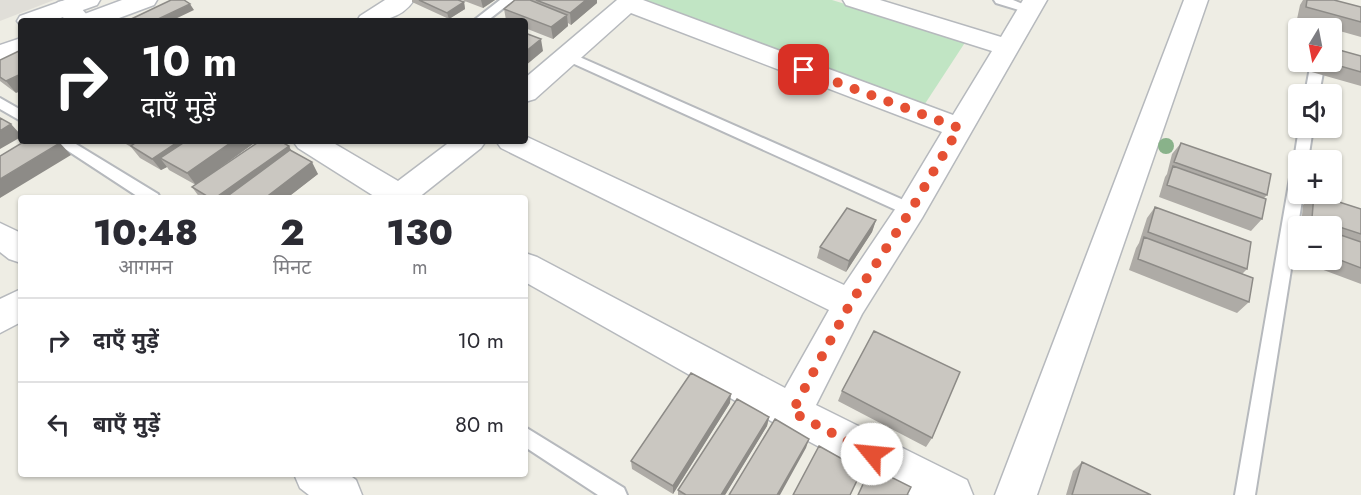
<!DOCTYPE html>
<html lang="hi">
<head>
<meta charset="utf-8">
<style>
  :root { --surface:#fff; --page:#f2f2f3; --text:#2b2b33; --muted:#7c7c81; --line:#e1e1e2 }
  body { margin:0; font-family:Jost,"Noto Sans Devanagari",sans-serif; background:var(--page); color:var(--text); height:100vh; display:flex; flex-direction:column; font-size:22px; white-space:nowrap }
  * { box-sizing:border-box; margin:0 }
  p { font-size:20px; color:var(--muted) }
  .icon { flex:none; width:33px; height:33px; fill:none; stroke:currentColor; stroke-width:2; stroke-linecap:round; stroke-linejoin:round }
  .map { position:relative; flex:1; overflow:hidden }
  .panel { position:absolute; left:18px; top:195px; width:510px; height:282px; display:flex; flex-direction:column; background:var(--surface); border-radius:6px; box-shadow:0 2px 4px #0004 }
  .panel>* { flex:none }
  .guide { position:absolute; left:18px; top:18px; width:510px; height:126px; border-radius:6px; box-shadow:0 2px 4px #0004; background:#202124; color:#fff; overflow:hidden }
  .needle { width:39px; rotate:190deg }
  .controls { position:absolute; left:1288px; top:18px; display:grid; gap:12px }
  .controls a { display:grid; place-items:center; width:54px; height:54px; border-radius:6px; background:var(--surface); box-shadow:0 2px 4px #0004; font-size:30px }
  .pin { position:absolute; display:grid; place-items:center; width:51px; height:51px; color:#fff; margin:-26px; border-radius:12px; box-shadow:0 3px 9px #0006 }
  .me { position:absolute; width:66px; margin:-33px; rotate:298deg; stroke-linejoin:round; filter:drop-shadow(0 0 4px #0008) }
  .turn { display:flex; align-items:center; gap:21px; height:126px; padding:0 24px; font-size:27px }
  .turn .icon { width:78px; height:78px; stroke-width:2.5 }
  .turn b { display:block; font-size:42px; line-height:51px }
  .eta { display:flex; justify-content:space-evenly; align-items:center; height:102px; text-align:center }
  .eta b { font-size:36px; font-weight:800; line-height:42px }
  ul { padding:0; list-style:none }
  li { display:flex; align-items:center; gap:18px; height:84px; padding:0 24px; border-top:2px solid var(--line) }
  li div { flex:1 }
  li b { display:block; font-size:22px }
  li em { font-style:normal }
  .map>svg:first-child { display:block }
  .industrial { fill:#e0ded8 }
  .green { fill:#c1e5c4 }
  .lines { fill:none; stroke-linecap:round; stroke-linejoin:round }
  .lane-casing { stroke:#b6b9bd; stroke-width:4 }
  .street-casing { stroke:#b6b9bd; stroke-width:3 }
  .secondary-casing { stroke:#b7babf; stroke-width:3 }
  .lane { fill:#fff; fill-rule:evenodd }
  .street { fill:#fff; fill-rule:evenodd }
  .secondary { fill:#fff; fill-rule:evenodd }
  .tree { fill:#89b28a }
  .wall { fill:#aeaba6 }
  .shaded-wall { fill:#8d8b87 }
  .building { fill:#cac7c1; stroke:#8d8b87; stroke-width:1.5 }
  .route { stroke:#e55033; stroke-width:10; stroke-dasharray:0 18 }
</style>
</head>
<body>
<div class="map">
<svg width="1361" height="495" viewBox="0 0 1361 495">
  <rect width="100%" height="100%" fill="#eeede4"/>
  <path class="industrial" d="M0,0H54L0,21Z"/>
  <path class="green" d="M631,0H832L966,41L917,116Z"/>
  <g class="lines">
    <g class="lane-casing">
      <path id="lane" d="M500,0H514L487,21H473Z
        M994,0H1013L1035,9L1029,13L996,3Z
        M566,51L917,206L919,210L917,214H905L561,58L559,55Z
        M1311,62H1325L1319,94H1305Z
        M0,98L21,110V121L0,109Z
        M1299,128H1313L1308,160H1299V165L1294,160Z
        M53,141H71L158,194L160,198H140Z
        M1299,167V194H1303L1255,495H1235L1291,172L1294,168Z
        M525,427L624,488L627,495H598L525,447Z"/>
    </g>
    <g class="street-casing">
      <path id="street" d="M68,0L76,2L92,21H66L55,7L58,2Z
        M385,0H414C400,21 379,21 357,21L360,16Z
        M617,0H643L953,115L992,51L846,5L843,0H880L1001,37L1023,0H1047L922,218L862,314L816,405L967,480L973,495H910L778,425L525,282V253L537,257L785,388L829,310L501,148L496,141H525V136L844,285L900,202L942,132L631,13L535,99L525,102V78Z
        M1184,0H1208L1037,495H995Z
        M293,141H330L398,181L451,141H486L481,148L418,198H377L298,148Z
        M0,223L21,233V263L9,259L0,252Z
        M21,289V322L0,333V299Z
        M294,474H348L356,480L362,495H309L300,488Z"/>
    </g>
    <g class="secondary-casing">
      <path id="secondary" d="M65,0H100L97,5L52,21H21V26L17,21L20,16Z
        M122,0H157L154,5L111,21H76L79,16Z
        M21,38V55L0,62V45Z"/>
    </g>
    <use href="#lane" class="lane"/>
    <use href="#street" class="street"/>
    <use href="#secondary" class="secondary"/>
  </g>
  <circle class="tree" cx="1166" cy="146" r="8"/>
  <path class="wall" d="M412,0H458L464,2L465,9L449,19L412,2Z
    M462,0H495L483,8Z
    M515,0H597V3L571,25L568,23V26L553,39L525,28V21L506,20L504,9Z
    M1303,0H1334L1361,7V37L1297,19L1300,5Z
    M1361,56V86L1301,69L1302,62H1332Z
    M0,60L16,93L0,81Z
    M121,141H257L196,185L169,170L167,167L161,170L140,158L131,147Z
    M1181,143L1267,195L1264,198L1262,219L1251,231L1159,197L1165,177L1167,174L1172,154Z
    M289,146L291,151L318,174L287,198H200L192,187Z
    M1314,194L1361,209V284L1294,259L1298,235L1299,234V260H1332V226H1301L1303,205Z
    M1155,207L1247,269L1242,274L1249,302L1237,313L1129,270L1136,248L1139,243L1147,218Z
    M876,220L872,232L846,272L817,258L820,247Z
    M842,391L932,438L926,447L838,401Z
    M730,403L673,494L632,469L631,461Z
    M769,417L767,426L725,495H678V490Z
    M1082,462L1151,495H1066L1073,471Z"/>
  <path class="shaded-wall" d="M481,0H495L483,8Z
    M586,0H597V3L571,25L570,13Z
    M464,2L465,9L449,19L447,13Z
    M190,4L194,10L171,21H154Z
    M567,15L568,26L553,39L551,27Z
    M541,39L543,51L525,66V52Z
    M21,74V91L16,93L6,81Z
    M11,124L21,135V137L0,149V131Z
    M179,141H205L160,158L167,167L161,170L152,159Z
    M233,141H257L196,185L187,173Z
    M60,143L71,155L0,198V179Z
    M289,146L295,158L239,198H215Z
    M312,162L318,174L287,198H265Z
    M876,220L872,232L846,272L849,261Z
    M731,394L730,403L673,494V486Z
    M769,417L767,426L725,495H721Z
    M809,439L806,448L780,495H777Z"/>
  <path class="building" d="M171,0H184L190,4L154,21H127Z
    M419,0H458L464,2L447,13Z
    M515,0H530L567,15L551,27L504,9Z
    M536,0H586L570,13Z
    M1307,0H1334L1361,7V22L1306,7Z
    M525,33L541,39L525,52Z
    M1332,48L1361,56V72L1326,62H1332Z
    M21,50V74L6,81L0,77V60Z
    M0,118L11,124L0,131Z
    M25,141H57L60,143L0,179V156Z
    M138,141H179L152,159L131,146Z
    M186,141H233L187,173L160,158Z
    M260,141H280L289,146L215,198H210L192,187Z
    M1181,143L1271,174L1267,195L1174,162Z
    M290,150L312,162L265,198H225Z
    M1173,166L1266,199L1262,219L1167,185Z
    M1314,194L1361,209V234L1312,218Z
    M1155,207L1251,242L1247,269L1148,232Z
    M847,208L876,220L849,261L820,247Z
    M1310,224L1318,226H1309Z
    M1332,232L1361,242V268L1332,257Z
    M1144,237L1253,278L1249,302L1138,259Z
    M874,331L960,372L932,438L842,391Z
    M691,373L731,394L673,486L631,461Z
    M737,399L769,417L721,495H686L678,490Z
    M775,419L809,439L777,495H729Z
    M819,446L862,470L850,495H793Z
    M1082,462L1151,495H1072Z
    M871,467L911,487L907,495H858Z"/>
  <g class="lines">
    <path class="route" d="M804,70L959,128L911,210L850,304L792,412L872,454"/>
  </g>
</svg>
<div class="controls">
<a><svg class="needle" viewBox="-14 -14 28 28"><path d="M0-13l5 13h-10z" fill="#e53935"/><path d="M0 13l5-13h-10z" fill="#7c7c81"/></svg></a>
<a><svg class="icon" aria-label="sound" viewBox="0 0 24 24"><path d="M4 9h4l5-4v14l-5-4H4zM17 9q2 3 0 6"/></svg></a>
<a>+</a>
<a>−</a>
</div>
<div class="pin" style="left:804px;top:70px;background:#d93025"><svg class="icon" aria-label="arrive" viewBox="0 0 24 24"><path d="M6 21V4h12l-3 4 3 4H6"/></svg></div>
<svg class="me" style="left:872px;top:454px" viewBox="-20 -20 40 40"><circle r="19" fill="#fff"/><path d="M0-13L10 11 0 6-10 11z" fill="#e55033"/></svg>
<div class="guide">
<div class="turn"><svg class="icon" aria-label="right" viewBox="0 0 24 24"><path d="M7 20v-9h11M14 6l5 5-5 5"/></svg><div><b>10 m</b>दाएँ मुड़ें</div></div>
</div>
<section class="panel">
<div class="eta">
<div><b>10:48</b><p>आगमन</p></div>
<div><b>2</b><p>मिनट</p></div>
<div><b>130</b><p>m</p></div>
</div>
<ul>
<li><svg class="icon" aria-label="right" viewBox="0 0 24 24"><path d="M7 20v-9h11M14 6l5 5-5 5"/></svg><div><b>दाएँ मुड़ें</b></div><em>10 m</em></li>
<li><svg class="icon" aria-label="left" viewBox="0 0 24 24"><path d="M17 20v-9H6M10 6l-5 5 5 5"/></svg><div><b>बाएँ मुड़ें</b></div><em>80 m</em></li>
</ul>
</section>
</div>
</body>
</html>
